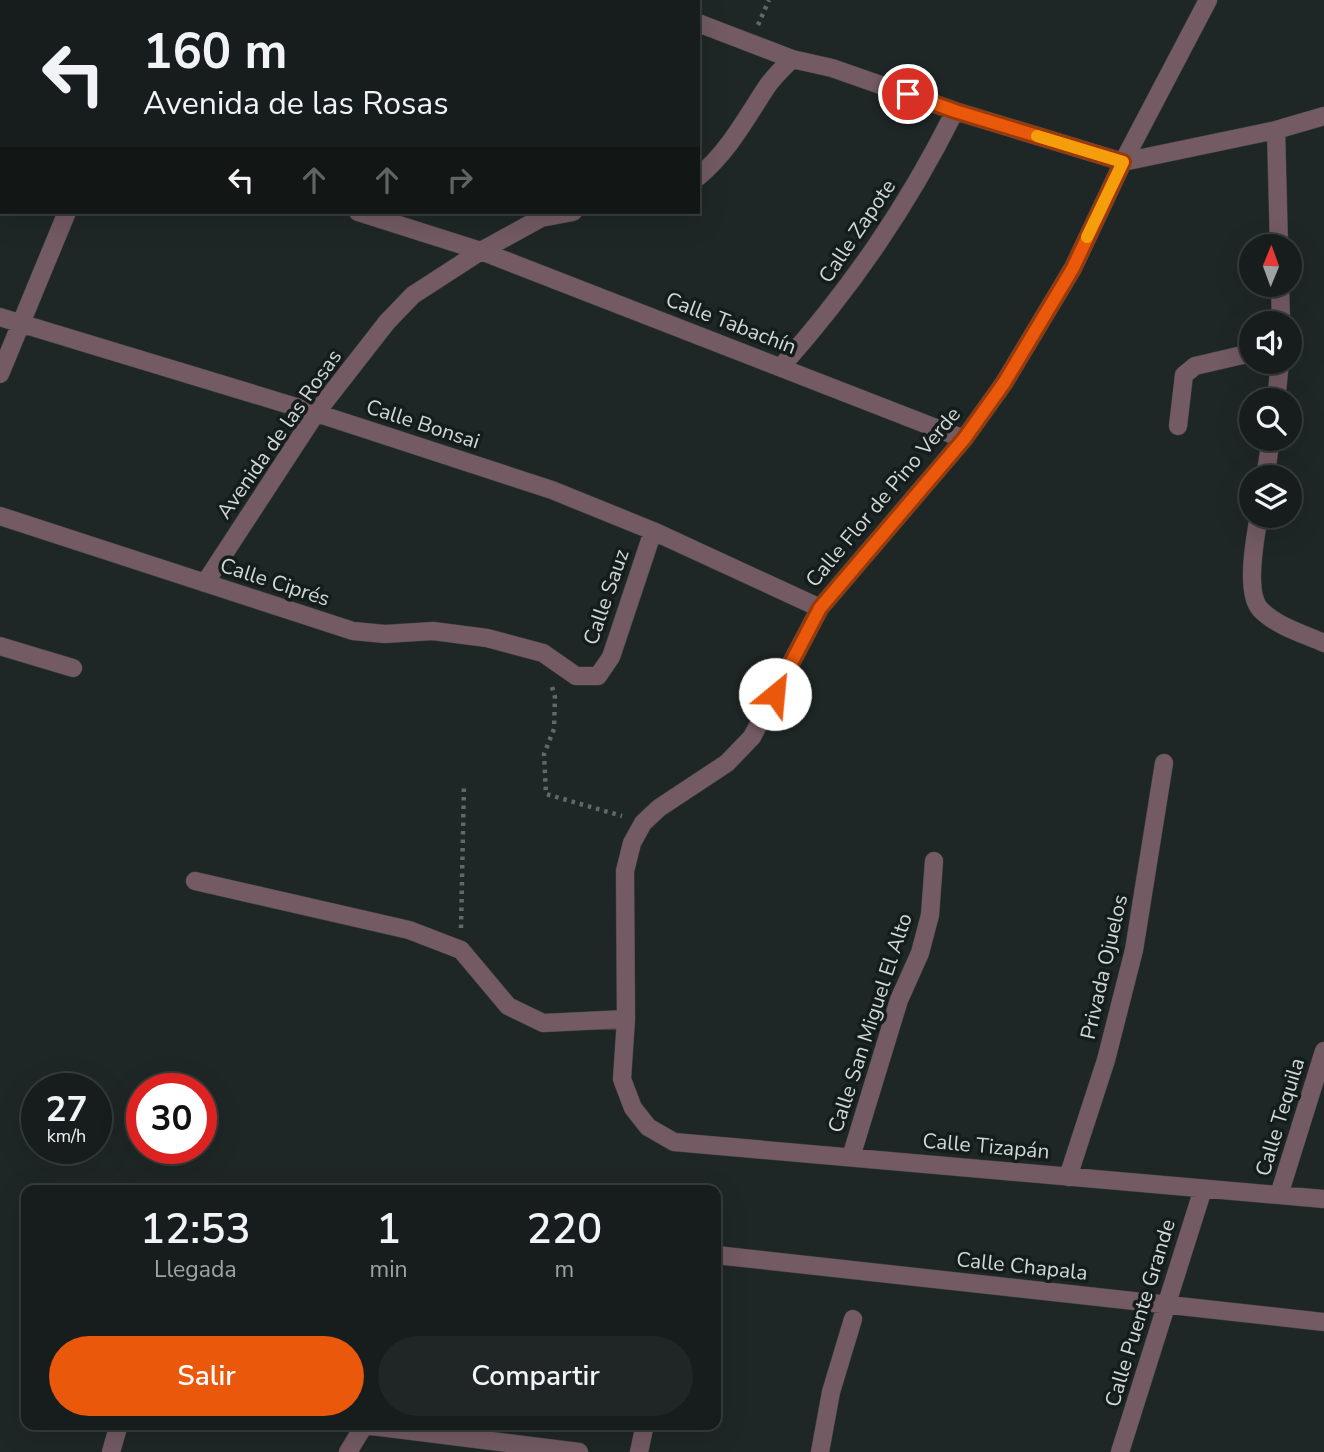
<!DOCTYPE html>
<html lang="es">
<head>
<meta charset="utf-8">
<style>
  :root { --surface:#171d1c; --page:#202625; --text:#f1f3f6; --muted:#9ea2a3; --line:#363b3b; --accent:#ea580c }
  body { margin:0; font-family:"Nunito Sans",sans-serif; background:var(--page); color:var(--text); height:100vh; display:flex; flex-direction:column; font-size:26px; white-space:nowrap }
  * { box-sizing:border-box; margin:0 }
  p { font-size:23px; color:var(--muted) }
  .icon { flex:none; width:38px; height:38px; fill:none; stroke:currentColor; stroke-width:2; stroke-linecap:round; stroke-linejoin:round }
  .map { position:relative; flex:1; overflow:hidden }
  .details { position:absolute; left:21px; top:1185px; width:700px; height:245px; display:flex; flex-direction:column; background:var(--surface); border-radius:14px; box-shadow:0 7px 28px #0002,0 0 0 2px var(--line) }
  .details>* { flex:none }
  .top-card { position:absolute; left:0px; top:0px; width:700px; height:214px; box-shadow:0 7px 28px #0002,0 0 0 2px var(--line); background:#171d1c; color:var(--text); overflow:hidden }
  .needle { width:46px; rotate:1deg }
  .controls { position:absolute; left:1239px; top:234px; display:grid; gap:14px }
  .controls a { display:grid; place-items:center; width:63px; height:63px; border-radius:50%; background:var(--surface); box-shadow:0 7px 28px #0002,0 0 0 2px var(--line); font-size:35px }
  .speed { position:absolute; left:21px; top:1073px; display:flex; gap:14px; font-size:35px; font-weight:700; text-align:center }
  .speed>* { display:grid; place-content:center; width:91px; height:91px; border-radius:50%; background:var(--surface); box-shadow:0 7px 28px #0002,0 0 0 2px var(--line); line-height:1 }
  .speed small { font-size:18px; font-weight:400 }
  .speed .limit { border:10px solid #d22; background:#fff; color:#111 }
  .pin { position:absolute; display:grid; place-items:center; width:60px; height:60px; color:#fff; margin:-30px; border:4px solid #fff; border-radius:50%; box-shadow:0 2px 7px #0007 }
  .me { position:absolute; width:77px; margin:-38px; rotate:28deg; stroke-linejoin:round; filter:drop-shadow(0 0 5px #0008) }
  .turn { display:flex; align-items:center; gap:24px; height:147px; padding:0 28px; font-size:32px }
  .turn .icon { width:91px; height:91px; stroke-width:2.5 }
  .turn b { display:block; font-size:49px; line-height:60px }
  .lanes { display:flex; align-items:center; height:66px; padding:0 28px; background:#0003; justify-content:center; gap:35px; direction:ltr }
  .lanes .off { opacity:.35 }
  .eta { display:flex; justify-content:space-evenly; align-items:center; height:119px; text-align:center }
  .eta b { font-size:42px; font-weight:600; line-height:49px }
  .cta { display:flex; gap:14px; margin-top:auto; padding:14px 28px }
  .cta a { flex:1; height:80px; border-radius:42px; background:var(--accent); color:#fff; font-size:28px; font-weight:600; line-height:80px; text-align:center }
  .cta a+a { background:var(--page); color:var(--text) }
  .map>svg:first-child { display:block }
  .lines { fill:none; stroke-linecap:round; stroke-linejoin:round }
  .minor-casing { stroke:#3c4342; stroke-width:19 }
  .path { stroke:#616867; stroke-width:4.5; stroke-dasharray:3.5 5; stroke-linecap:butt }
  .minor { stroke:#735a63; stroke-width:18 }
  .route-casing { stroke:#983908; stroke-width:18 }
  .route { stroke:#ea580c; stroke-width:12 }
  .slow { stroke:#f59e0b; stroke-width:12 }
  .labels { text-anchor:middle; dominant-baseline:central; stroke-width:7; stroke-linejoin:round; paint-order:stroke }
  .street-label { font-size:21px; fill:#d2d7d7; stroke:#151d1c }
</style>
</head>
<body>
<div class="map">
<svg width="1324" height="1452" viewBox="0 0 1324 1452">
  <rect width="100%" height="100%" fill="#1f2726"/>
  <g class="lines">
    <g class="minor-casing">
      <path id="minor" d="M635,0L640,2
        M1208,0L1123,162L1073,268L1004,383L964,439L820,608L752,737L727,763L659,808L643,823L632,843L625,871L626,1019L622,1079L633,1108L648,1127L674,1142L1324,1199
        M148,2L149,0
        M698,23L792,59
        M0,96L2,97
        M1276,130L1279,247
        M698,177C728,152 745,120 766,88C773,77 783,68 792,59L832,68L955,111L1123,162L1276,130L1324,116
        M358,212L481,251L964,439
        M1280,285L1281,324
        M0,317L316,413L552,490L653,531L820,608
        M781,367C852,287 907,207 955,111
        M0,374L67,212
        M1276,401L1280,362
        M1178,426L1184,375L1195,366L1251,353
        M1265,478L1271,439
        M0,516L353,631L385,634L433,631L487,638L543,653L576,676H598L611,657L653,531
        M1259,516C1255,538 1245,592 1260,609C1276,626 1304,634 1324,643
        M205,583L316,413L387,322L413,295L481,251L541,218L573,212
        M0,646L73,668
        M195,881L409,930L461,950L508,1006L543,1023L626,1019
        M851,1157L899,1000L920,953L930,915L934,861
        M1068,1177L1106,1060L1134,950L1164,763
        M1279,1195L1324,1051
        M716,1255L1324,1322
        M364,1425L579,1452
        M111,1452L119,1424
        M348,1452L365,1424
        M639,1452L645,1424
        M820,1452L831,1392L853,1319
        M1120,1452L1203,1189"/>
    </g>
    <path class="path" d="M758,25L769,0
      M552,687L555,697L554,729L544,754L546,794L622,816
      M461,928L464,784"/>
    <use href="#minor" class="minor"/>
  </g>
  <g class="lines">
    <g class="route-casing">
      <path id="route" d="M775,694L820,608L964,439L1004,383L1073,268L1123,162L955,111L908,94"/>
    </g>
    <use href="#route" class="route"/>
    <path class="slow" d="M1037,136L1123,162L1087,237"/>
  </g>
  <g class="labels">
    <g class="street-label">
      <text transform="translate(857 231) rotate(-56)">Calle Zapote</text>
      <text transform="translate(731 323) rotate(21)">Calle Tabachín</text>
      <text transform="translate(423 424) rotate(18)">Calle Bonsai</text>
      <text transform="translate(279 434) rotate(-55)">Avenida de las Rosas</text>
      <text transform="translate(883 497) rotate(-50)">Calle Flor de Pino Verde</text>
      <text transform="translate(275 582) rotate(18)">Calle Ciprés</text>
      <text transform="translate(606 597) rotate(-71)">Calle Sauz</text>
      <text transform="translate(1104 967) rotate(-77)">Privada Ojuelos</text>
      <text transform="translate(870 1023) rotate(-72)">Calle San Miguel El Alto</text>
      <text transform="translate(1280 1117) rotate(-73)">Calle Tequila</text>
      <text transform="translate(986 1146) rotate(5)">Calle Tizapán</text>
      <text transform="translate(1022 1266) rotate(6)">Calle Chapala</text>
      <text transform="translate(1140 1313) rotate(-73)">Calle Puente Grande</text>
    </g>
  </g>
</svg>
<div class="controls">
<a><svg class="needle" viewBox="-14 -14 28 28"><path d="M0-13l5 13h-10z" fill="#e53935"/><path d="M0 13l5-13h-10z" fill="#9ea2a3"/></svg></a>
<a><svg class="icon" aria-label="sound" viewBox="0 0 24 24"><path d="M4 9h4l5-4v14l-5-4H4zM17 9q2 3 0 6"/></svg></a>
<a><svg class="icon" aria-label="search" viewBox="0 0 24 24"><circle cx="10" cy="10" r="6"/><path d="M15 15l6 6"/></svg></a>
<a><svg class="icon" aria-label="layers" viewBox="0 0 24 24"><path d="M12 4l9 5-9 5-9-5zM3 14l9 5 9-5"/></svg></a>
</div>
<div class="speed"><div>27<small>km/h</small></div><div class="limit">30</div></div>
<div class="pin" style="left:908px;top:94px;background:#d93025"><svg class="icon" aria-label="arrive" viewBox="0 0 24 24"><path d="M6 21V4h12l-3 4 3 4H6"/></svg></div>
<svg class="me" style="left:775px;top:694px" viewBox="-20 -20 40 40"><circle r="19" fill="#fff"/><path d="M0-13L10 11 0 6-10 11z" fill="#ea580c"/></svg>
<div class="top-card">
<div class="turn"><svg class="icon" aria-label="left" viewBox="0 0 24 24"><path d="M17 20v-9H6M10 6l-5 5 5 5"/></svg><div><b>160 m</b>Avenida de las Rosas</div></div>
<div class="lanes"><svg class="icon" aria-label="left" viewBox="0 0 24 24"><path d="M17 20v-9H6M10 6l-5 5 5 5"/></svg><svg class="icon off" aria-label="ahead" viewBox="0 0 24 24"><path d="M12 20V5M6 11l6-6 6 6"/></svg><svg class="icon off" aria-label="ahead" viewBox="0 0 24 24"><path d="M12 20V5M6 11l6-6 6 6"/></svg><svg class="icon off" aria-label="right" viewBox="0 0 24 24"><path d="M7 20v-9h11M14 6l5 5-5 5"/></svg></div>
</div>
<section class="details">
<div class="eta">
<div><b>12:53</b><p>Llegada</p></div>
<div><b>1</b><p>min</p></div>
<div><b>220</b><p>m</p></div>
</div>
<div class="cta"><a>Salir</a><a>Compartir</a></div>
</section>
</div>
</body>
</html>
